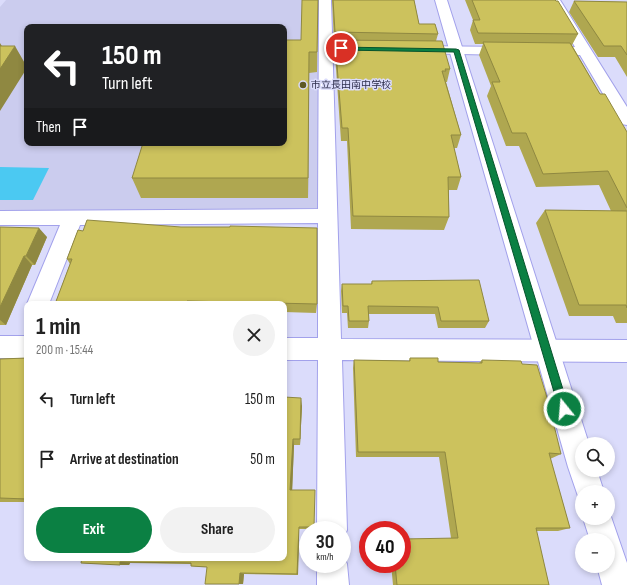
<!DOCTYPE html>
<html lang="en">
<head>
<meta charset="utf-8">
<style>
  :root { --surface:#fff; --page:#f2f2f2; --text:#222; --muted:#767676; --accent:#0b8043 }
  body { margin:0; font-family:"Sofia Sans Condensed","Noto Sans JP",sans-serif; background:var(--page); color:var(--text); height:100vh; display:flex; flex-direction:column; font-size:15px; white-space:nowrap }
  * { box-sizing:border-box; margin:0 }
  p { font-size:13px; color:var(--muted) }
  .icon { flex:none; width:22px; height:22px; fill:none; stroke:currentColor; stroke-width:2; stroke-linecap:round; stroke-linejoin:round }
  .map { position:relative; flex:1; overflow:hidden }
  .drawer { position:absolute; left:24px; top:301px; width:263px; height:260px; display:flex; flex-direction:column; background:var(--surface); border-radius:8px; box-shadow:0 2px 6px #0003 }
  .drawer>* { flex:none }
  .banner { position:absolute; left:24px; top:24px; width:263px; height:122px; border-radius:8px; box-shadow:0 2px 6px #0003; background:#202124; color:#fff; overflow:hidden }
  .buttons { position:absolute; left:575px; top:437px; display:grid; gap:8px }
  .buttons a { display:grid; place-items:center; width:40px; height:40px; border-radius:50%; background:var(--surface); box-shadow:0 2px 6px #0003; font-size:20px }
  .speed { position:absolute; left:299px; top:521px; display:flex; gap:8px; font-size:20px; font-weight:700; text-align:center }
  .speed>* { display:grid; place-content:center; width:52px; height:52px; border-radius:50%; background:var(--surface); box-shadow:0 2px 6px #0003; line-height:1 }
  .speed small { font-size:10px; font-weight:400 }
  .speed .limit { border:6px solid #d22; background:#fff; color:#111 }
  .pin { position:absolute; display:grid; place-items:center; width:34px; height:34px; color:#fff; margin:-17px; border:2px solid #fff; border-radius:50%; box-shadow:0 1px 4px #0007 }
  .me { position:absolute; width:44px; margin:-22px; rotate:343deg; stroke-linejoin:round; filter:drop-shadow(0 0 3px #0008) }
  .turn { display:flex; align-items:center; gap:14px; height:84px; padding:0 12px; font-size:18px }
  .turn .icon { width:52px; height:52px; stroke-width:2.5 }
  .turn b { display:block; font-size:28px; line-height:34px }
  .then { display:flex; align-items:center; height:38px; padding:0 12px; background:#0003; gap:8px; font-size:15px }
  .round { display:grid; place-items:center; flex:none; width:42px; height:42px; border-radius:21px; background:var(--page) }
  .summary { display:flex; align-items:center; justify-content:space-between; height:68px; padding:0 12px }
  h1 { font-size:24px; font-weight:700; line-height:30px }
  .button { display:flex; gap:8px; margin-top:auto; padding:8px 12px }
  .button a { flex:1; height:46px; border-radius:24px; background:var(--accent); color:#fff; font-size:16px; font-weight:700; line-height:46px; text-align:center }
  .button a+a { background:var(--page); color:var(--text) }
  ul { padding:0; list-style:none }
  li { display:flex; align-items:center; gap:12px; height:60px; padding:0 12px }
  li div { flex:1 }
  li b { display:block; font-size:15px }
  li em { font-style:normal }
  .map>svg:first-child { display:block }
  .built { fill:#cbccee; fill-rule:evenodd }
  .water { fill:#4bc9f2 }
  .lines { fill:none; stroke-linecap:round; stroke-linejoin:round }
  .street-casing { stroke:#a2a1eb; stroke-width:2 }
  .secondary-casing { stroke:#a2a1eb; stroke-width:2 }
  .street { fill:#fff; fill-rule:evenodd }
  .secondary { fill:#fff; fill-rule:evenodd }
  .wall { fill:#afa750 }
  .shaded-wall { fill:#8f8841 }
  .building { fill:#ccc25d; stroke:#8f8841 }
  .route { fill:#0b8043; stroke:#07532c }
  .poi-dot { fill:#5d5824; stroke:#dbdcfb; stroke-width:1.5 }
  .labels { text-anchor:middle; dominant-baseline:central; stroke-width:3; stroke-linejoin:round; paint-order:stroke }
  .far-poi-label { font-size:10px; fill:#2d2d4b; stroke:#dbdcfb; text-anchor:start }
</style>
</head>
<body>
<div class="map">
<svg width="627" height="585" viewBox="0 0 627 585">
  <rect width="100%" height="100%" fill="#dbdcfb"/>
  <path class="built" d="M6,0H322L321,212H0V7ZM27,27H284V143H27Z"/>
  <path class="water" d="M0,167L49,168L33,200H0Z"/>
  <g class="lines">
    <g class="street-casing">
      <path id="street" d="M319,0H331L341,339L627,340V362L342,360L347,530L342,541V530H317L318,360H284V338H318V223L80,225L49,304H27L60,225H0V211L318,209Z
        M548,0H560L627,107V125L621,124L580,55H545L540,54L538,51L540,48L575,47Z
        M415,46L511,47L516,48L518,51L516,54L511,55L410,53L408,50L410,47Z
        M0,336H27V358H0Z
        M342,553L347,564L349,585H317V564H342Z"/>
    </g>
    <g class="secondary-casing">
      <path id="secondary" d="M435,0H447L589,444H582V470H597L604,492H582V503L580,502L568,467Z
        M608,508L627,563V585H602L597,566H608V540H590L583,518H608Z"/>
    </g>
    <use href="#street" class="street"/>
    <use href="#secondary" class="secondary"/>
  </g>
  <path class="wall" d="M318,0L317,72L309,73L308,198H141L132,178L301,40Z
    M332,0H414L419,24L438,34L436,41L450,69L447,82H446L461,135L457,148H454L461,177L457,190H449V217L444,230L351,229L347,141H341L335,54V43H334Z
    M465,0H555L578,34L572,45L600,94L627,132V323H616L613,316H569L536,223L545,210L611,211L599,185L536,187L519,146H506L487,96L491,86L479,55L483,44H475L470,30L473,20Z
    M574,1L627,2V77L615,57H598L569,12Z
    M0,227L47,237L35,265H32L6,325H0Z
    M78,230L317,304L316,313L284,312V304H55L70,264L67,259Z
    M372,281L489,321L485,328H438L435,314H369V321L368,328H348L347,313H342L341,291L342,284H371Z
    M27,358V502H0V359Z
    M410,358L438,362L479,363L482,360L522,364L561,454L550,459L570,528L558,531H536L549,585H393L391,564H402L451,538L439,457H356L353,368L354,360L409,361Z
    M284,397L302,406L300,445H294L292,490L314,527V529H299L298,575L244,574L243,584H239L207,567L191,566V564L130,563L129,565L81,563L284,558Z"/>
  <path class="shaded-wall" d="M0,43L8,56L15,46L27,67V68L0,111Z
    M309,52V73L308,198V178Z
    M39,228L47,237L35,265L26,256Z
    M24,256L32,265L6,325L0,320V307Z
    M301,398L302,406L300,445V439Z
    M293,439L294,445L292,494L290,490Z
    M299,527V529L298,575L297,574Z
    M120,562L130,563L129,565H120Z
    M240,573L244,574L243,584H239Z"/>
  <path class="building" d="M302,0H318L317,52H309L308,178H132L143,143H284V40H301Z
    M333,0H414L419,24H435L438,34L335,32Z
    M472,0H555L556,1H558L578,34L478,33L473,20H480Z
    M574,1L627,2V55L621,46H604Z
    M335,40L442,41L450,69H445L446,71H442L461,135H451L461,177H448L449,217L353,216L348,128H342Z
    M483,42L570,43L600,94H605L627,132V208L608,171L543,174L526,133H512L492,82H500Z
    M0,46H15L0,69Z
    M545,210L627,211V308L626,305H579Z
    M87,220L181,227H230V226L317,228V304L187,301L186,304H55L72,259H67L78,230L83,231Z
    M0,227L39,228L26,256H24L0,307Z
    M479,280L489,321H441L438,307L368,306L369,321H349L348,306H343L342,284H372V281Z
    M27,358V499L0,498V359Z
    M410,358H438V362L482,363V360L521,361L522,364L537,365L548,401L561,454L549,453L570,528H536L549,585H397L395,564H402V539L458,538L445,452H358L354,360L410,361Z
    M284,397L301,398L300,439H293L290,490H315L314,527H299L297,574L240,573L239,584H205L207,567L191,566V563L120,562V565L81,563L82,558H284Z"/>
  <path class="route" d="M339,47L456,49L459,50L569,409L568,413L564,414L560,413L559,409L454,52L341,50H339Z"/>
  <circle class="poi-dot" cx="303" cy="85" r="4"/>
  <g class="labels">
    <g class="far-poi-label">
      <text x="311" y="85">市立長田南中学校</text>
    </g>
  </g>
</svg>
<div class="buttons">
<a><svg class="icon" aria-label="search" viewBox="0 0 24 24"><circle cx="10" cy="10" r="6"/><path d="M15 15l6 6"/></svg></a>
<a>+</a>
<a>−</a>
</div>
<div class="speed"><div>30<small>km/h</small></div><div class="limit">40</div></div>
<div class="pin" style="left:341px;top:48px;background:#d93025"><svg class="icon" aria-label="arrive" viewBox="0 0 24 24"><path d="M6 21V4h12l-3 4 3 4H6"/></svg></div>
<svg class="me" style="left:564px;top:409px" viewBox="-20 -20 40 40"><circle r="17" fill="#0b8043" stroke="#fff" stroke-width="3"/><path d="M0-11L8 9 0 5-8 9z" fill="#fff"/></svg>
<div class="banner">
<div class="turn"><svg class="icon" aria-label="left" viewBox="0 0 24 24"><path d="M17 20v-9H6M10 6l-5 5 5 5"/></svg><div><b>150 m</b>Turn left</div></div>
<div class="then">Then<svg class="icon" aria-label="arrive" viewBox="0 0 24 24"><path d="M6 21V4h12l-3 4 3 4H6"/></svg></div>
</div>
<section class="drawer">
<div class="summary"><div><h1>1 min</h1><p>200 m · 15:44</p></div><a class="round"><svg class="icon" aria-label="close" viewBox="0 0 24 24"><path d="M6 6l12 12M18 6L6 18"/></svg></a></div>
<ul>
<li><svg class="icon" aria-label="left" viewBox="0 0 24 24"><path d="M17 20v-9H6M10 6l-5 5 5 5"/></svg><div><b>Turn left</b></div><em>150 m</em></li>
<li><svg class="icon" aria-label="arrive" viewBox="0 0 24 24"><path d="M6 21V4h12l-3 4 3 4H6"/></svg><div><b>Arrive at destination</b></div><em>50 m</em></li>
</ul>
<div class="button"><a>Exit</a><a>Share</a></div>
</section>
</div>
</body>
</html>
